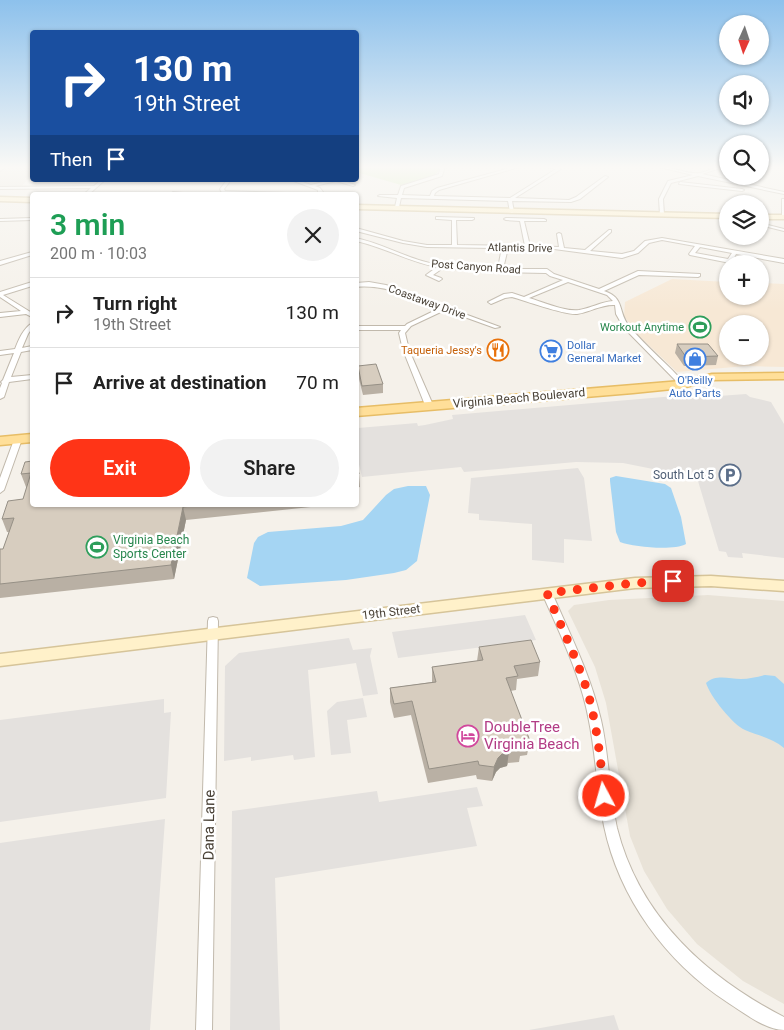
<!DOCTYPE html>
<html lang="en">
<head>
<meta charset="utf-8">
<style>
  :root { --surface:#fff; --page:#f2f2f2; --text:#222; --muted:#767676; --line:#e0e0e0; --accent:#ff3417 }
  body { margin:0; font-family:Roboto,sans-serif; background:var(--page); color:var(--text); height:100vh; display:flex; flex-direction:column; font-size:19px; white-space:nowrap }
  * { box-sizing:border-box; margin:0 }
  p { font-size:16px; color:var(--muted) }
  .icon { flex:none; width:28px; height:28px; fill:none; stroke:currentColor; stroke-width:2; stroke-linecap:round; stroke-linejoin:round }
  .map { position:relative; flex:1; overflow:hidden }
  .drawer { position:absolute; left:30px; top:192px; width:329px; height:315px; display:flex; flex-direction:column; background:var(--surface); border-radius:5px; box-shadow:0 1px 4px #0004 }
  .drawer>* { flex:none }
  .hud { position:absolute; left:30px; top:30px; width:329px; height:152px; border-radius:5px; box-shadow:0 1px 4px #0004; background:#1a4fa0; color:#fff; overflow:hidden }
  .needle { width:32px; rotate:183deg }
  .fabs { position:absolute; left:719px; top:15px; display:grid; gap:10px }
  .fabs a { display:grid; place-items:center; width:50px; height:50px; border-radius:50%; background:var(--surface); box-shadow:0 1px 4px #0004; font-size:25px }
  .pin { position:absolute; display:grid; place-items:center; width:42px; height:42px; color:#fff; margin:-21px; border-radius:10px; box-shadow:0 2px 8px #0006 }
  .me { position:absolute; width:55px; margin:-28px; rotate:354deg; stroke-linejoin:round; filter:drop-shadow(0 0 4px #0008) }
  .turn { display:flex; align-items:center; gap:18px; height:105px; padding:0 20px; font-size:22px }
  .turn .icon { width:65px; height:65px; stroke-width:2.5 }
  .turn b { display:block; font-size:35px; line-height:42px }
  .then { display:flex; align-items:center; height:48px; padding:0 20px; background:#0003; gap:10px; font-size:19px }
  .round { display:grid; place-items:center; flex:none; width:52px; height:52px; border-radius:26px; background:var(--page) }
  .overview { display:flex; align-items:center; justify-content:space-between; height:85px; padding:0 20px }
  h1 { font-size:30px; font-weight:600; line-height:38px; color:#1e9e55 }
  .button { display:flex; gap:10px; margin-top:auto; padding:10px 20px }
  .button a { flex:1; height:58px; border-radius:30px; background:var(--accent); color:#fff; font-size:20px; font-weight:600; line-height:58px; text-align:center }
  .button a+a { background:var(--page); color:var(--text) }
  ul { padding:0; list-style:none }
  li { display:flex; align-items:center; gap:15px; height:70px; padding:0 20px; border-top:1px solid var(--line) }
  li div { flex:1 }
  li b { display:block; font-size:19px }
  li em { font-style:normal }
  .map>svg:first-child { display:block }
  .residential { fill:#e9e3d8 }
  .commercial { fill:#f7e8d5; fill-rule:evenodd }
  .green { fill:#d2eab2 }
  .parking { fill:#e4e1de }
  .water { fill:#a5d5f3 }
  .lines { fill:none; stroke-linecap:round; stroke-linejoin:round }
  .street-casing { stroke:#c1b9ac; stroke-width:2 }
  .secondary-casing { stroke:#d6c499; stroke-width:3 }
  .primary-casing { stroke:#e7bd66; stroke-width:3 }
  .street { fill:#fff; fill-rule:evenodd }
  .secondary { fill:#fff1ca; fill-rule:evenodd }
  .primary { fill:#ffdf99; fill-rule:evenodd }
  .wall { fill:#b9b0a4 }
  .shaded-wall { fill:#969086 }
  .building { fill:#d7cdbf; stroke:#969086 }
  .route { stroke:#ff3417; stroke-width:9; stroke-dasharray:0 16.2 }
  .labels { text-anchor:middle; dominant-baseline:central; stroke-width:5; stroke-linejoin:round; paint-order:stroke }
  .far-street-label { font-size:11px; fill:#4a4237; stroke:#fff }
  .far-leisure-label { font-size:11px; fill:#27864d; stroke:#fff; text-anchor:end }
  .far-shop-label { font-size:11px; fill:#366cbe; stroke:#fff; text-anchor:start }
  .far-food-label { font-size:11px; fill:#c56008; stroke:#fff; text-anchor:end }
  .street-label { font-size:12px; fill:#4a4237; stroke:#fff }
  .service-label { font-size:12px; fill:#4e5e75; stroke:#fff; text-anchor:end }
  .leisure-label { font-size:12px; fill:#27864d; stroke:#fff; text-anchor:start }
  .near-hotel-label { font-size:15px; fill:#b23c85; stroke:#fff; text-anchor:start }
  .near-street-label { font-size:15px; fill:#4a4237; stroke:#fff }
</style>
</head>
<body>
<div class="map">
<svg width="784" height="1030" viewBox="0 0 784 1030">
  <rect width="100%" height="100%" fill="#f5f1ea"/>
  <path class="residential" d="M0,166H32V174L22,186L0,187Z
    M708,595L784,601V1004L743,981L697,944L667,909L644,871L630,836L606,703L595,667L568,611L574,605L609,600Z"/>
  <path class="commercial" d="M672,279L727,282L728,296H760V283L784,284V367L746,366L677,372L637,334L624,316L625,302ZM728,324H760V356H728Z"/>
  <path class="green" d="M356,166H439V171L434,175L401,185L356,172Z"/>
  <path class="parking" d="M746,394L750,397L771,402L784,424V558L742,553L743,558L728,557L726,552L719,551L698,481L668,472L623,463L576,462L464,472L461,467L362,477L356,452V431H359L358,428L417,423L418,426L425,425L453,419L452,415L675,396L678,399Z
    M578,468L584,478L592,541L564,539V563L532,560V524L479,520V514L468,513L471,478Z
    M525,615L536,640L398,658L392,632Z
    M349,638L353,650L372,648L370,656L378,694L363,696L356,663L308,670L315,757L294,760L293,755L251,761V757L224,761L225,666L239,653Z
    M363,698L367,717L347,720L351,753L331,755L327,711L337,702Z
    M164,699V713L171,712L166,798L0,822V720Z
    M477,787L483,806L467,808L477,846L275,878L280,1030H230L232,811L377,791L379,802Z
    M165,819L150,1030H0V843Z
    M614,1015L619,1030H529Z"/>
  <path class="water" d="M616,476L665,484L671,488L681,517L686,544C673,551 634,547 620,542L616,532L610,481V478Z
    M408,486H426L430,495L417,561L406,570L394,573L346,580L260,586L247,578L254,543L258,537L268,532L341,526L363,520L386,495L394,489Z
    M765,675L775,676L784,684V748C772,738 759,736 745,730C733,725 710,696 706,683C716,674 729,679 741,679C749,679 757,677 765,675Z"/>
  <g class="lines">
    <g class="street-casing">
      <path id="street" d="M2,166H6L0,171V168Z
        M441,166H445L442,176L404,188L402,195L430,196L432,191L437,188L517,166H523L439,190L435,193L434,196L510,198L556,169L544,166H550L561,169L515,198L569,200L576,197L605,176L608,177L580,199L571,202L512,201L514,212L512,213L510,212L508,201L401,198L399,207L397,208L395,207L397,198L378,196L380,195H398L401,186L439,174Z
        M655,166C669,165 687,175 699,173C708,172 716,166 726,166L702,174L784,192V194L698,176L671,183L663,199L664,215L662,216L660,215L659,199L668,181L693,175Z
        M101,180H105L88,195H83L91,188L0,189V187L94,186Z
        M227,180H231L224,189L225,191L318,194V190L291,180H297L311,185L331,180H341L355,185L353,186L336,181L315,186L320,188L323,192L322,195L222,193L220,189Z
        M680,182L742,189L744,190L742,191L679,184Z
        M173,192L183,193L181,195H170Z
        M782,199H784V218L782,217Z
        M436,217L474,218V219L472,220H456L457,245L525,246L520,221L506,220L504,219L506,218L544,219L546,220V221H524L530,246L559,247L557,234L559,233L561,234L564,248L585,250L609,230H611V232L590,251L622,254L634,251L645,241L662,238L784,259V263L736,254L732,262L730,263L690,255L689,254L695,246L662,240L649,243L638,253L622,258L554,249L427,247L403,243L356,231V228L403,241L427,245H452V220L438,219H436ZM700,247L732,253L728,259L695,253Z
        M32,218V220L0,221V219Z
        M768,225L784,229V231L768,227Z
        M356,238C379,243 399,254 422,261C446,268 472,268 498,269L501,252L504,250L507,252L503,269H547L554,274L599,289L638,271L700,274V276L698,277L639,275L604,291C626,298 617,313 630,327C647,348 668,364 685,384L682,386L680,385L624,328L616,314L615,305C602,304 590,312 577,314C564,315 526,301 512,297L505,298L491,304L488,302L504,294L512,293L524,297L563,280L550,276L546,273L487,272L443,268L433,275L441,278L442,279L439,281L426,275L437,267C409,262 384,247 356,241ZM568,282L607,295L613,301C601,302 591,308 579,310C565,312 543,302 529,298Z
        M32,252V255L0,265V261Z
        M32,282V286L3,295L32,313V317L26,314L0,317V313L21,311L0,297V292Z
        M369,282L386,285L500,327L495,328L445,310L411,326L405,333L409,350L433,405L432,407H426L425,405L403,350L399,333L401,330H356V326H405L407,324L440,308C413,298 386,284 356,287V283Z
        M32,323V328L28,334L22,348L32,346V350L21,352L11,377L32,375V379L9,382L4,397L0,399V388L2,383L1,382L3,380L14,353L0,355V351L15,349C19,339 23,329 32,323Z
        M15,437H18L22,439L4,490L0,493V478Z
        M547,590L550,591L552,593C570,634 591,676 601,720C609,755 609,792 617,828C639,916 706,977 784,1017V1030C765,1030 743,1012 727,1002C666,962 619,898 604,826C597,791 596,756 589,721C581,676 560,634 542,593L544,591Z
        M213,617L217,618L218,621L212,1030H196L208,621L209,618Z"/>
    </g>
    <g class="secondary-casing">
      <path id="secondary" d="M0,197L32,198V202L0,201Z
        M356,205L728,214V218L356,209Z
        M760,215H784V219H760Z
        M711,576L784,581V591L711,586L635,588L0,666V654L635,578Z"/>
    </g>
    <g class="primary-casing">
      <path id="primary" d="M784,373V379L712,380L682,388L633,393L356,416V408L633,385L681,381L712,374Z
        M32,434V442L0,445V437Z"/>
    </g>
    <use href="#street" class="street"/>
    <use href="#secondary" class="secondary"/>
    <use href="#primary" class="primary"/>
  </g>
  <path class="wall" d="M677,344L718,356L716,365L684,366L675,353Z
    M358,366L383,384V393L363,395L358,375Z
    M32,461V505H330L186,520L174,579L0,598V549H3L9,532H7L2,519L23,499L27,487H26L21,474Z
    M356,461L359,474L360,487L356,488Z
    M479,647L540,662L538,676L517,679L516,690L510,691L530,741L527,755L520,756L519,762L508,763L507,766L500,768L496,772L492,781L477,779L476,775L428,783L411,715L394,718L390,702V688L432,682V667L477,661Z"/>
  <path class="shaded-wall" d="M183,507L186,520L174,579L171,565Z
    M509,752L507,766L500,768L496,772L492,781L494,767L498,758L502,754Z"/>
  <path class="building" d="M677,344H708L718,356L686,357Z
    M376,364L383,384L362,386L358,366Z
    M32,461V505H199L183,507L171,565L0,584V549H3L14,518L2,519L8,501L23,499L31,473L21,474L25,462Z
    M356,461L359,474L356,475Z
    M531,640L540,662L514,666L518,676L506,678L530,741L519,743L521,748L509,750V752L502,754L498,758L494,767L479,765L478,761L429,769L412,701L394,704L390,688L436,682L432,667L483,660L479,647Z"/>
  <linearGradient id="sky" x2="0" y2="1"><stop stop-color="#8dc1ec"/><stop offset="0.54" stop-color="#faf9f6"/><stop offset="1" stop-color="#faf9f6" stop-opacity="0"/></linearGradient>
  <rect width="784" height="310" fill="url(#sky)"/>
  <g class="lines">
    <path class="route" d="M604,796C601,761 597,727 588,693C577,659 561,626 547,593L635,583L673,581"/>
  </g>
  <defs>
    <g id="stadium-ring" transform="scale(1.125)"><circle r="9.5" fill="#fff" stroke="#2e9e5b" stroke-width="1.5"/><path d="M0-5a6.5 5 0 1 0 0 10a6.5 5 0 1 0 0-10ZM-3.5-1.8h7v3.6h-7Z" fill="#2e9e5b"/></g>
    <g id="restaurant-ring" transform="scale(1.125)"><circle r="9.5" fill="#fff" stroke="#e8710a" stroke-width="1.5"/><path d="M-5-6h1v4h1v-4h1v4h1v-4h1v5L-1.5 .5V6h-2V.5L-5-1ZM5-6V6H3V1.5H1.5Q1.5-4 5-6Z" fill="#e8710a"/></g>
    <g id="supermarket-ring" transform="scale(1.125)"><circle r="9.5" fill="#fff" stroke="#3f7fe0" stroke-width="1.5"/><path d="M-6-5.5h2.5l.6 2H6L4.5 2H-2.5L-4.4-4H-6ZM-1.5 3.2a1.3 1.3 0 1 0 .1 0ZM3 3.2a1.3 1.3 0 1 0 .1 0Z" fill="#3f7fe0"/></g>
    <g id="shop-ring" transform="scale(1.125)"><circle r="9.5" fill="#fff" stroke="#3f7fe0" stroke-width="1.5"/><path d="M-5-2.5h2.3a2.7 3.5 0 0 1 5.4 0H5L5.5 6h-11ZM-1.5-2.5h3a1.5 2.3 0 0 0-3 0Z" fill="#3f7fe0"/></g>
    <g id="parking-ring" transform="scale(1.125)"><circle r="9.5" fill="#fff" stroke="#5c6f8a" stroke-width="1.5"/><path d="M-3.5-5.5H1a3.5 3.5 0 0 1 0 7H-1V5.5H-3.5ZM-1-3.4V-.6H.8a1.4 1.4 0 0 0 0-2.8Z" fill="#5c6f8a"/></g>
    <g id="hotel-ring" transform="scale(1.125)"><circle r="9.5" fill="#fff" stroke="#d1479c" stroke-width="1.5"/><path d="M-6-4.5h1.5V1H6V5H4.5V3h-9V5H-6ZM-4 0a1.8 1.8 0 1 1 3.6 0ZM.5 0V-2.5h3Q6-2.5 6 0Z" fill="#d1479c"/></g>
  </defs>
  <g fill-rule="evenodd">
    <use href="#stadium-ring" x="700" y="327"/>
    <use href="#restaurant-ring" x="498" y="350"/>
    <use href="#supermarket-ring" x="551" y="351"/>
    <use href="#shop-ring" x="695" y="359"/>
    <use href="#parking-ring" x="730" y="475"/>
    <use href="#stadium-ring" x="97" y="547"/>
    <use href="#hotel-ring" x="468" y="736"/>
  </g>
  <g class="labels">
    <g class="far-street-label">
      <text transform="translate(520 248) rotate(1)">Atlantis Drive</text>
      <text transform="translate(476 267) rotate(4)">Post Canyon Road</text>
      <text transform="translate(427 302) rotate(20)">Coastaway Drive</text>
    </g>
    <g class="far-leisure-label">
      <text x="684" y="327">Workout Anytime</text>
    </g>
    <g class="far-shop-label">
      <text x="567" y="345">Dollar<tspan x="567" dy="13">General Market</tspan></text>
      <text x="695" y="380" text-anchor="middle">O'Reilly<tspan x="695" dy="13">Auto Parts</tspan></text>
    </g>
    <g class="far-food-label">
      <text x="482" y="350">Taqueria Jessy's</text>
    </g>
    <g class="street-label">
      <text transform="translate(519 398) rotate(-5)">Virginia Beach Boulevard</text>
      <text transform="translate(391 612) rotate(-7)">19th Street</text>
    </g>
    <g class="service-label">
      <text x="714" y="475">South Lot 5</text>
    </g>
    <g class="leisure-label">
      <text x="113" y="540">Virginia Beach<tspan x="113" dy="14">Sports Center</tspan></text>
    </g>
    <g class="near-hotel-label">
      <text x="484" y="727">DoubleTree<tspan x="484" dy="17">Virginia Beach</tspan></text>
    </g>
    <g class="near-street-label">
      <text transform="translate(209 825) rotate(-89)">Dana Lane</text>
    </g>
  </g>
</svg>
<div class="fabs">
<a><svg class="needle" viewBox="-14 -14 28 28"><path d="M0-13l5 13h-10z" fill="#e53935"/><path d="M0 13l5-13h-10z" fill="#767676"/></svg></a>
<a><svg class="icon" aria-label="sound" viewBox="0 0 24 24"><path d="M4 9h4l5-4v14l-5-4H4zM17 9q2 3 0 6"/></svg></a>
<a><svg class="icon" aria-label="search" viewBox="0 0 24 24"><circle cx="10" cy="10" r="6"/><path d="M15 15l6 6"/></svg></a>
<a><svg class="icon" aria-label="layers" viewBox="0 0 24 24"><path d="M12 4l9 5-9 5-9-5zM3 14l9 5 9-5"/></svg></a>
<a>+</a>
<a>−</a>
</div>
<div class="pin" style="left:673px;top:581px;background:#d93025"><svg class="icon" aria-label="arrive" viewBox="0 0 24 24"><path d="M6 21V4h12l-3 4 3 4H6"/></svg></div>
<svg class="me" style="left:604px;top:796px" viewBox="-20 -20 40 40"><circle r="17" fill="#ff3417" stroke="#fff" stroke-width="3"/><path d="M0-11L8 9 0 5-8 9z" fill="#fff"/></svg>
<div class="hud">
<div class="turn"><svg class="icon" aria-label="right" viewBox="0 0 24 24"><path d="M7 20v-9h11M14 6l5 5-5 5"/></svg><div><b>130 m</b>19th Street</div></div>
<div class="then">Then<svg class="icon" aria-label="arrive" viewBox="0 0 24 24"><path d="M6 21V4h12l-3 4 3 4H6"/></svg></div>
</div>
<section class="drawer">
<div class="overview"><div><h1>3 min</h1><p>200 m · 10:03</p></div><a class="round"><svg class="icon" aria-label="close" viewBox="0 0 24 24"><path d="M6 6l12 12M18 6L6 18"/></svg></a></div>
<ul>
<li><svg class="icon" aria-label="right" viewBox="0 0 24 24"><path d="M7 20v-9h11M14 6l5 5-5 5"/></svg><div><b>Turn right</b><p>19th Street</p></div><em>130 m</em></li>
<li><svg class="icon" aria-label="arrive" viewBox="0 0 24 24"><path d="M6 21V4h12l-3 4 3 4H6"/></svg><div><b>Arrive at destination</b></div><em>70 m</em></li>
</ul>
<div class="button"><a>Exit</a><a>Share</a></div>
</section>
</div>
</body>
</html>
